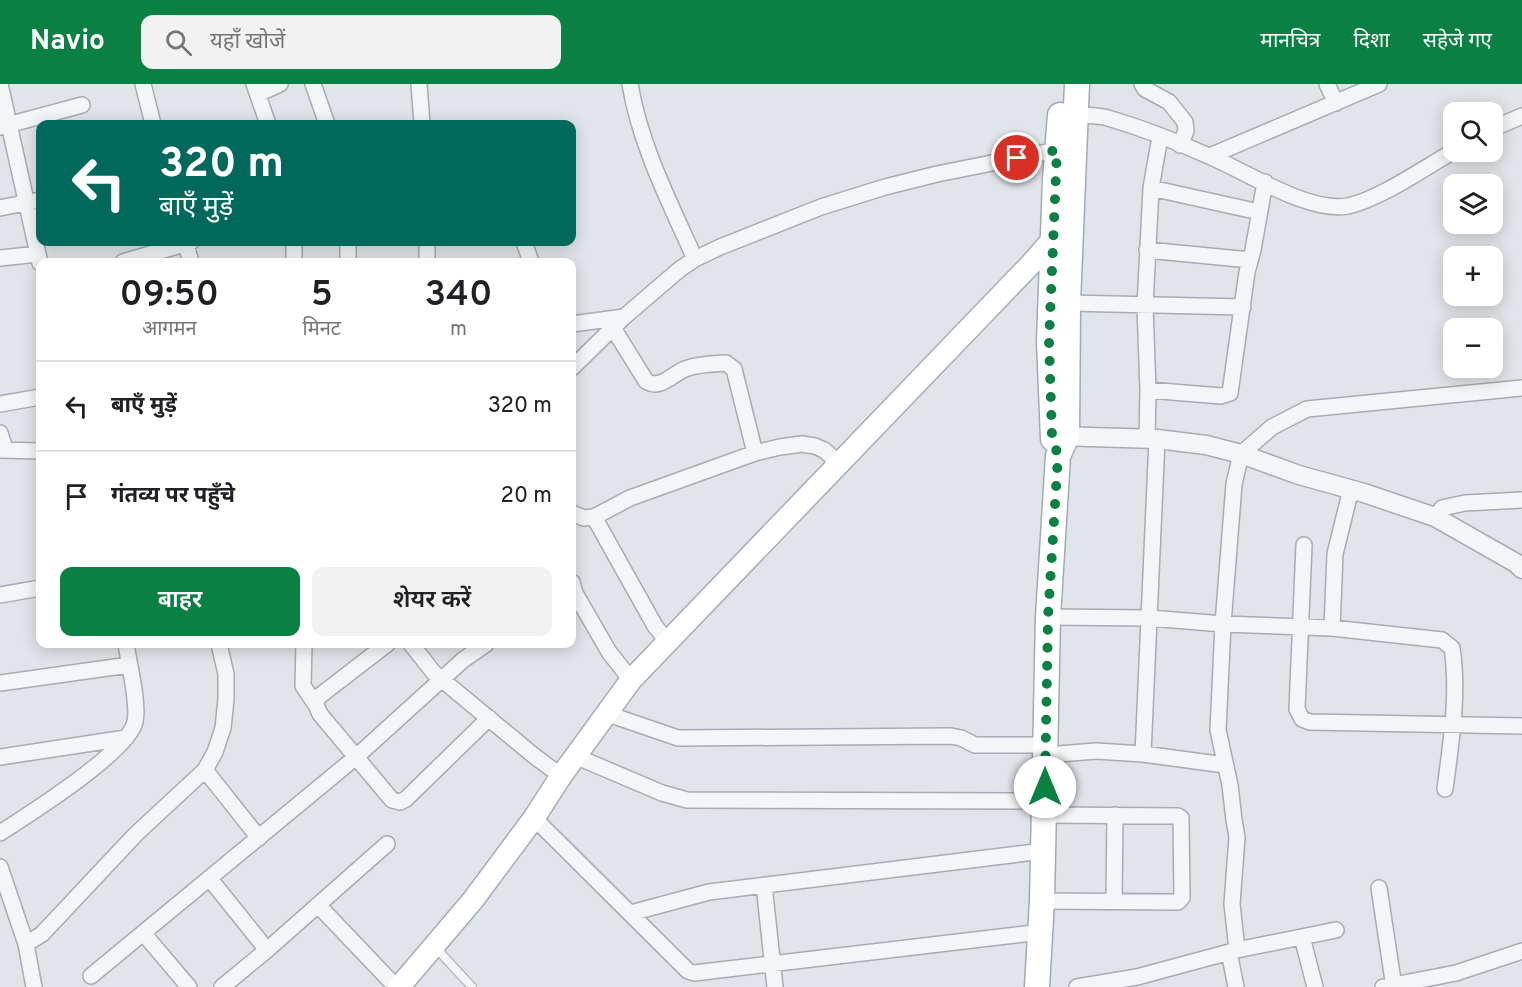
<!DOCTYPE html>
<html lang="hi">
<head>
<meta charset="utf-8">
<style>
  :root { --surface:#fff; --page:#f2f2f2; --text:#202124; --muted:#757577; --line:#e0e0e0; --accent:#0b8043 }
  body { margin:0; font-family:Overpass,"Noto Sans Devanagari",sans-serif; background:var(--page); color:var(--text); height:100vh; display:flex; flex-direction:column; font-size:22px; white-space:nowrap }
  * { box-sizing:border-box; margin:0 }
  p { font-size:20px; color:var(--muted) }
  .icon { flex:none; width:33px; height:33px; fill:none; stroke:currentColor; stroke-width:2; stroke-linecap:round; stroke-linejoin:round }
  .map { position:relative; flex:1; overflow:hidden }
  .sheet { position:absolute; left:36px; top:174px; width:540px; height:390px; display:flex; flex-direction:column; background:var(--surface); border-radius:12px; box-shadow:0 3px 15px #0003 }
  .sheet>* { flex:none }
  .banner { position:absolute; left:36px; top:36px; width:540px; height:126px; border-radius:12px; box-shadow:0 3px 15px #0003; background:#00695c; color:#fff; overflow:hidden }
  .buttons { position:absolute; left:1443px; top:18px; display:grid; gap:12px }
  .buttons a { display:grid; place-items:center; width:60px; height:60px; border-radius:12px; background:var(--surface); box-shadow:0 3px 15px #0003; font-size:30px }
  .pin { position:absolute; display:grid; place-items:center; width:51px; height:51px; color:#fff; margin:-26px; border:3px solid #fff; border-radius:50%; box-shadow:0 2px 6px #0007 }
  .me { position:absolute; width:66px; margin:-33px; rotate:0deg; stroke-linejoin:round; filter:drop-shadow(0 0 4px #0008) }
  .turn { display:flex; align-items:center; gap:21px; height:126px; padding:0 24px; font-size:27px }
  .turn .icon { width:78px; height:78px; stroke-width:2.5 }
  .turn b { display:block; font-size:42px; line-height:51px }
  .eta { display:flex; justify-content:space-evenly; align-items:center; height:102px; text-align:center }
  .eta b { font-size:36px; font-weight:600; line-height:42px }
  .button { display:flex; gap:12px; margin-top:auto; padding:12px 24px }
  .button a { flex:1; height:69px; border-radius:12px; background:var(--accent); color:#fff; font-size:24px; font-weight:600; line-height:69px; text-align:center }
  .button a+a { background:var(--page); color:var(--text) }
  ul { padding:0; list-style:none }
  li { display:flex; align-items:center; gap:18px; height:90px; padding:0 24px; border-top:2px solid var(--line) }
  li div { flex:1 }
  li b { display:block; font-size:22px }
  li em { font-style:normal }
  header { display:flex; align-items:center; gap:36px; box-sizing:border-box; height:84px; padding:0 30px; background:var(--accent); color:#fff }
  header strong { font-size:28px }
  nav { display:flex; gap:33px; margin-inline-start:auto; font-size:21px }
  .search { width:420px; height:54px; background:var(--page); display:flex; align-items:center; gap:15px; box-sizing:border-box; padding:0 21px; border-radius:12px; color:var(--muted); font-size:22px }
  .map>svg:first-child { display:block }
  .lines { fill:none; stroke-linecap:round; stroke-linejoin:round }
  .service-casing { stroke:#a6acb3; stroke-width:10 }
  .minor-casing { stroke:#a6acb3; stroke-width:18 }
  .tertiary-casing { stroke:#a6acb3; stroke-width:21 }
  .secondary-casing { stroke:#a6acb3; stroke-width:24 }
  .primary-casing { stroke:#a1aab4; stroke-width:27 }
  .service { stroke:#f3f5f7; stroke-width:8 }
  .minor { stroke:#f3f5f7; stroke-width:15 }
  .tertiary { stroke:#f3f5f7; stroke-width:18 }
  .secondary { stroke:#fff; stroke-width:21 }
  .primary { stroke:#fff; stroke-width:24 }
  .route { stroke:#0b8043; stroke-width:10; stroke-dasharray:0 18 }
</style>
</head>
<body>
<header>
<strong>Navio</strong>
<div class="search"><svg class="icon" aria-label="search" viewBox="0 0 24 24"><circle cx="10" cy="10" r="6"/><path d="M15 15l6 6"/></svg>यहाँ खोजें</div>
<nav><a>मानचित्र</a><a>दिशा</a><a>सहेजे गए</a></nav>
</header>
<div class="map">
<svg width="1522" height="903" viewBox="0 0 1522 903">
  <rect width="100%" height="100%" fill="#e1e5e9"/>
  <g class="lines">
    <g class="service-casing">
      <path id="service" d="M435,863L472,903"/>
    </g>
    <g class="minor-casing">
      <path id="minor" d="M0,0L40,179
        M143,0L153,40
        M254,0L268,40
        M313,0L327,40
        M419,0L422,40
        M630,0C640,61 670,119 695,175
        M1142,0L1145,5L1169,18L1185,38L1186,47L1180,61
        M1327,0L1336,19
        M258,10L280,0
        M1076,31C1086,32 1098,31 1108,34C1142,44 1178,58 1211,73C1247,88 1308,129 1348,122C1380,115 1424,84 1454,67
        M0,43L82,21
        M1492,45L1522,32
        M1210,72L1379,0
        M1151,104L1259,128
        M0,124L40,116
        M185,158L191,178
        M294,158V178
        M348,158V178
        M427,158V178
        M524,158L531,178
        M1147,166L1250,176
        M0,174L38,170
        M123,178L191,158
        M1068,219L1243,223
        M572,240L624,233
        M613,244L646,297C661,307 673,288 688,284C700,280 714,280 726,279L734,285L755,369
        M572,284L624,233L680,185L695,175L720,163L821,123L885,103L937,90L1057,66
        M1148,306L1145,222L1151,104L1160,53
        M0,320L40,313
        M0,349L5,365
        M1147,355L1148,306L1221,312L1230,309L1247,188L1253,166L1265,98
        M0,366L40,367
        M572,429L584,434L594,433L630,414L755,369L780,363L802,360L815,362L824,366L840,380
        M594,433L655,542L667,557
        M1435,433L1442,424L1465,419L1522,416
        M1304,461L1297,625L1302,635L1310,638L1522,642
        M572,498L575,509L609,568L631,596
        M0,511L40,504
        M1048,533L1150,534L1223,540L1332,544L1442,556L1452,564C1459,610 1451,658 1445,705
        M1332,544L1335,470L1351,405
        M304,560L303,602L316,621
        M387,560L317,614L316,621L320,630L392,716L400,718L406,715L489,634
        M411,560L434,589L533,671L561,692
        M0,599L129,581
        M605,629L678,654L951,652L961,654L975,661H1045
        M1143,670L1157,355
        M1045,671L1096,667L1143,670L1225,681
        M575,672L662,709L687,716L1044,717
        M0,673L126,654
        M205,686L259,754
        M534,734L688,887L694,889L1041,848
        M0,749C28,731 128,668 135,638C139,620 129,580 126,560
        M0,783L26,860L34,903
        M210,795L267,866
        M764,801L775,903
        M1379,804L1394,903
        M1042,817L1178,818L1182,814L1181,734L1178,732L1044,731
        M1114,817L1115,731
        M318,821L396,903
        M631,829L709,808L1043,767
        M144,850L189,903
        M1302,853L1315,903
        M26,860L42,850L136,750L205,686L215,668L223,644L226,615V590L219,560
        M1237,866L1232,820L1237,753L1234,736L1230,701L1218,646L1223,540L1234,400L1241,370L1272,343L1307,325L1522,304
        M1229,868L1236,903
        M91,892L356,673L463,576L486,560
        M222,903L267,866L387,760
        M1077,903L1137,893L1237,866L1336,846
        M1383,903L1456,889L1522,867"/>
    </g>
    <g class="tertiary-casing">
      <path id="tertiary" d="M1056,352L1157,355L1206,361L1241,370L1299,391L1364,409L1435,433L1516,479L1522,485"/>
    </g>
    <g class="secondary-casing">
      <path id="secondary" d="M399,903L473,816L534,734L561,692L631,596L1031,180L1053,155"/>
    </g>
    <g class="primary-casing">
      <path id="primary" d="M1053,355L1049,257L1055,95L1060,31
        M1037,903L1042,817L1048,533L1058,372L1067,352L1068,219L1077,0"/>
    </g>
    <use href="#service" class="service"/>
    <use href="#minor" class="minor"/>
    <use href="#tertiary" class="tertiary"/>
    <use href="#secondary" class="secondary"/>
    <use href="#primary" class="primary"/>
  </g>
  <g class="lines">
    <path class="route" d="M1017,74L1057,66L1049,257L1052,352L1058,372L1048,533L1045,703"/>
  </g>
</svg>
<div class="buttons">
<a><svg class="icon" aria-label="search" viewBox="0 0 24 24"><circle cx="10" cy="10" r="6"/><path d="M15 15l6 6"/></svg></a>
<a><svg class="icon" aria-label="layers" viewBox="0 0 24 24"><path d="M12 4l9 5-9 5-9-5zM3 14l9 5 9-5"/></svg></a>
<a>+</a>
<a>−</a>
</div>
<div class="pin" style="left:1017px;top:74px;background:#d93025"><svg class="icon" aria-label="arrive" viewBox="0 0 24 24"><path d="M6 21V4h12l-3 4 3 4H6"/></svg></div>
<svg class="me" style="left:1045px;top:703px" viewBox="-20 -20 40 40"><circle r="19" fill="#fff"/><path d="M0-13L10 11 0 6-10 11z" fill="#0b8043"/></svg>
<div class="banner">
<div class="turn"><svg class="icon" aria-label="left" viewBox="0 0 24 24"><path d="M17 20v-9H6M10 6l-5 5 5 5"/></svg><div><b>320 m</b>बाएँ मुड़ें</div></div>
</div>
<section class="sheet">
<div class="eta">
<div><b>09:50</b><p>आगमन</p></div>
<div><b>5</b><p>मिनट</p></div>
<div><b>340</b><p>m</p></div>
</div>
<ul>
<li><svg class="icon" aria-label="left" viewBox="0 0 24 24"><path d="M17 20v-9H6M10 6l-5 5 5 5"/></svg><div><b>बाएँ मुड़ें</b></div><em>320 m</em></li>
<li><svg class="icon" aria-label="arrive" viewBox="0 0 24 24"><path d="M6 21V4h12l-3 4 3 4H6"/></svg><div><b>गंतव्य पर पहुँचे</b></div><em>20 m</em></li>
</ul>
<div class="button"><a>बाहर</a><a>शेयर करें</a></div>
</section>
</div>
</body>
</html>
